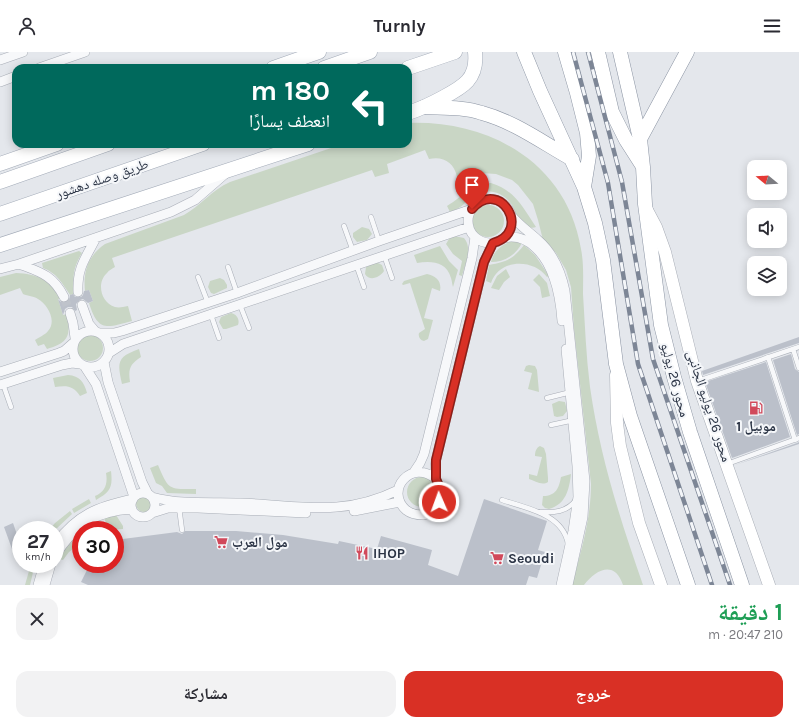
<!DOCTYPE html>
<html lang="ar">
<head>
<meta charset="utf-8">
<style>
  :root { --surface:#fff; --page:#f2f2f3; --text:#2b2b33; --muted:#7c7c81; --accent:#d93025 }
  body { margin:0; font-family:Karla,"Noto Naskh Arabic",sans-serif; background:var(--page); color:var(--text); direction:rtl; height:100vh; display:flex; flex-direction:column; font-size:15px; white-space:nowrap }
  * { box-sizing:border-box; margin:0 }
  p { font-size:13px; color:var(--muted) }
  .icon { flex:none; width:22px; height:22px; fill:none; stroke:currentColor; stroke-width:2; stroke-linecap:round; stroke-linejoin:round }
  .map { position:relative; height:533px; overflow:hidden; direction:ltr }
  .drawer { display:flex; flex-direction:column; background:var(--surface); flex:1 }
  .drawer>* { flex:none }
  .banner { position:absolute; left:12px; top:12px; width:400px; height:84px; border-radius:12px; box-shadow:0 2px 10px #0003; direction:rtl; background:#00695c; color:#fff; overflow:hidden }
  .needle { width:26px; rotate:288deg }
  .fabs { position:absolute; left:747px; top:108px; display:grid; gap:8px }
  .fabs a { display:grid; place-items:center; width:40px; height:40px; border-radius:8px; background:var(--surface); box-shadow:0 2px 10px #0003; font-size:20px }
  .speed { position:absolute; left:12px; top:469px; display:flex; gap:8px; font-size:20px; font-weight:700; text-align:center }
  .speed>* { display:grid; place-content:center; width:52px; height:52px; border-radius:50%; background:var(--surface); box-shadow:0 2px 10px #0003; line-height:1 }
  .speed small { font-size:10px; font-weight:400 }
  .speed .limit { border:6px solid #d22; background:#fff; color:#111 }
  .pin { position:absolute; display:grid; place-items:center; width:34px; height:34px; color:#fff; margin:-41px -17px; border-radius:50% 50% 50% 0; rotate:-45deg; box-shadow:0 0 4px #0007 }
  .pin .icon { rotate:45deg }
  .me { position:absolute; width:44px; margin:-22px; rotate:358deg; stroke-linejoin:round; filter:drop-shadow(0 0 3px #0008) }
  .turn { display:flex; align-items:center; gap:14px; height:84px; padding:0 16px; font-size:18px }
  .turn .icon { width:52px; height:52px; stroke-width:2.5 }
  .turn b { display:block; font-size:28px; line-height:34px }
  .round { display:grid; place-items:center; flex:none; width:42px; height:42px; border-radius:12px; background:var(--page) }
  .head { display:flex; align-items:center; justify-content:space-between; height:68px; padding:0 16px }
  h1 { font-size:24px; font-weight:700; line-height:30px; color:#1e9e55 }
  .action { display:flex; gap:8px; margin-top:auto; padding:8px 16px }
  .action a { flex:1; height:46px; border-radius:12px; background:var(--accent); color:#fff; font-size:16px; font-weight:700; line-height:46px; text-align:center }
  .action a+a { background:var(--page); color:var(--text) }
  header { display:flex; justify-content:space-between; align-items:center; height:52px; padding:0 16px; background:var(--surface); font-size:18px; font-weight:700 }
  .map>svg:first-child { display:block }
  .green { fill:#c9d6c5 }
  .building { fill:#bbc0ca }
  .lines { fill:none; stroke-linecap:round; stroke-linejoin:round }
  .minor-tunnel { stroke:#bfc3cb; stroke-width:9; stroke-dasharray:9 4.5; stroke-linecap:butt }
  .service-casing { stroke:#a9aeb7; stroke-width:5.5 }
  .minor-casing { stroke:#a9aeb7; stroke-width:10 }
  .secondary-casing { stroke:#a9aeb7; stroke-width:13 }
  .primary-casing { stroke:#a3abb8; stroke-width:15 }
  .trunk-casing { stroke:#8b94a3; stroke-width:15 }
  .service { stroke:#f7f8fa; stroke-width:4.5 }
  .minor { stroke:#f7f8fa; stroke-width:9 }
  .secondary { stroke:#fff; stroke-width:12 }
  .primary { stroke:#fff; stroke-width:14 }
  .trunk { stroke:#fff; stroke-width:14 }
  .rail-casing { stroke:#7d8696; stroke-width:4.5 }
  .rail { stroke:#f4f6f9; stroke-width:3; stroke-dasharray:9; stroke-linecap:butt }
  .route-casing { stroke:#8d1f18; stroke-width:10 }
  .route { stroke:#d93025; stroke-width:7 }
  .labels { text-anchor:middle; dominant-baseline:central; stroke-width:4; stroke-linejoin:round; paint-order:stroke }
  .street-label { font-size:14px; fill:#2b3445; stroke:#f4f6f9 }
  .poi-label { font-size:14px; font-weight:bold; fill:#2b3445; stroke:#f4f6f9; text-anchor:start }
</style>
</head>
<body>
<header><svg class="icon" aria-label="menu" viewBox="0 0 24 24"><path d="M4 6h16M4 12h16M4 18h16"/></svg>Turnly<svg class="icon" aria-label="person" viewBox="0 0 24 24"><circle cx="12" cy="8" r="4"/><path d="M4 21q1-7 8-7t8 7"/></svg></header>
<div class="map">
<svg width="799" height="533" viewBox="0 0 799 533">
  <rect width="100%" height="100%" fill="#e4e7ec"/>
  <path class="green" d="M408,71C490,68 567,111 581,197C584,212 583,227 583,242C585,273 586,304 590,335C600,405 620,467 643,533H623C615,508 596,517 584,533H572C581,499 591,467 591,432L574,277L571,235L566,218L556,201L543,188L538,168L533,152L518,133L512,128L496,122L481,121L462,126L457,125C454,110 443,104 429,107L425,98L387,112L389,121L375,125L372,118L112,206L115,215C112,217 109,218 107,221C96,231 101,251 115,255C119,256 123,255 128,254L132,269C106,276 98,280 89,251L93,249L89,238L85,239C83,219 88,204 105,192L184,163C200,154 212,138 230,130L343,92H408Z
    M491,131C515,138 523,156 536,175C529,178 519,171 516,164C515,160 514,156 512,153C505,142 492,137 480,140C471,142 469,147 463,153C460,156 454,158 450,160L447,154C464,144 470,132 491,131Z
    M472 169a16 16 0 1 1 32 0a16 16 0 1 1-32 0Z
    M362,175L369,177L372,182L367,188L357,190L353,185V181Z
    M454,184L464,186C473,196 465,212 462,224L459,223L462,209L453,202L446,192L449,187Z
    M511,189L522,191C516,203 504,210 491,210C494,198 501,194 511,189Z
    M524,193L535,203L549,224L547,225C533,206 499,207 491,231L486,229L489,213C507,210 513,207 524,193Z
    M440,194L449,209L458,218L453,235C452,232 452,229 451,226C446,209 431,209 417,211L414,203Z
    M79,199L82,201C74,214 71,226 76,241L70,243C62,231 57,221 43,216L42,211Z
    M376,210L382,213L384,219C380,225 370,230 365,222L366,215Z
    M506,217L510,225L504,230L499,238L491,236L497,224Z
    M16,221C37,222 50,227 60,247H58L63,263L67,262C71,283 69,291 47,297L44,292L38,294L35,288C39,285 45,283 48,279C57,269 48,253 38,247C34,244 28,244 23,242L20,236L0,243V225Z
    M427,222C436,224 442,229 440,239L432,236L424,266L433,268L428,287L424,289C420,288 418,285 419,281L425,277L410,231L403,233L402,232L404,229Z
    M539,222L547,231L550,244L542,246L540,235L533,228Z
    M220,226L224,228L227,233V236L214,242L211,241L208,235L210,229Z
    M231,261C237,262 240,268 238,273L226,277H223L219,270L221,265Z
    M77 296a13 13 0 1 1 26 0a13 13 0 1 1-26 0Z
    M139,297L141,305C130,312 128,317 130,330L122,332C117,310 117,305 139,297Z
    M529,313L535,314L537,318L539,340L528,337L532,321L524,319L526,314Z
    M68,323C80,324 84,330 87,341L80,344C74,334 67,333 55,335L53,326Z
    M559,349L565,350L567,359L563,364L557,365L554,364L552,352Z
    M540,394L544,396L546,402L548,426V430C542,434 535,429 529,427V422L537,424L542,405L535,404C535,400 536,396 540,394Z
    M158,413C169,439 169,437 196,437V442L167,441L162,434L156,431L150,416Z
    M111,419C113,436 110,440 96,448L95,444C105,440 108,432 106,421Z
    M571,422C569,438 566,452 549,457L545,456L542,453L543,444C556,444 559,436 561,425Z
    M407 440a15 15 0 1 1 30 0a15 15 0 1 1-30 0Z
    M136 452a8 8 0 1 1 16 0a8 8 0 1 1-16 0Z
    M89,447L91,451L74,461L72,457Z
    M70,459L72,462L55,478H49L55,471Z
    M116,463L123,474V477L109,478L104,466Z
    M98,469L103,478H88L87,475Z
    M81,481V491L69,500L63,508L59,507L65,497Z
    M31,512H35L30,533H25Z"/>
  <path class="building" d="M89,238L93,249L88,251L83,247L80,248L76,252L77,258L75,259L72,255H68L65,257L63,263L58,247L61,250H67L69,248L70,243L73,242L75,245H81L83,243L84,239Z
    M799,285V291L703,323L702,319Z
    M791,302L795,317L799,320V382L797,383L773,308Z
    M766,310L790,385L732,406L705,330Z
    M799,390V392L735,413L797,391Z
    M484,447L547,469L538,498L545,500L537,526L529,524L526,533H88L81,530L90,512H115V488L177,480L182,482L185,479H236L283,483L338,492L339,489L377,497L381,484L432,498L428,513L458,524Z
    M13,471L21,494L12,497L4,475Z"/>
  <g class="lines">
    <path class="minor-tunnel" d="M64,245L70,261"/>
    <g class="service-casing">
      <path id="service" d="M371,165L379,189
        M344,174L353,199
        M384,203L392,226
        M356,212L364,235
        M228,215L237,241
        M198,225L208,251
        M240,253L249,276
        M211,263L219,286
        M793,297L799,316
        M768,305L795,388
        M698,329L799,295
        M3,332L11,355
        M547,346L571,340
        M551,373L574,368
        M727,412L799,386
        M502,448C526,456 563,462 568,492
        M179,455L182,478
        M540,460C554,461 567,460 576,448"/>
    </g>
    <g class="minor-casing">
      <path id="minor" d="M0,8L23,0
        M39,16L85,0
        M0,30L16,24
        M468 169a22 22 0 1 1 44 0a22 22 0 1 1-44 0Z
        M511,163C519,173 528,179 538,188C553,201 561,220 565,239L585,429L583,465L568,533
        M504,186C529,180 547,205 554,226C559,240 561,255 562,269
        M19,212C40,220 53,223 64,245
        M0,217L19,212L171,160L195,148L225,122
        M78,240C77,216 85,207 96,186
        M82,253L89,272L95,279
        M70,261L73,271L75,286
        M73 297a18 18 0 1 1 36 0a18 18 0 1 1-36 0Z
        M100,281H114L122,279L237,241L379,189L472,157
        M109,301L123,292L469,175
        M104,310L108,330L142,430L148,442
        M85,315L96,332L134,445
        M0,320L59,301L64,299L73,291
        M0,333L62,313L72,311L80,312
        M414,420L420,411L424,402L472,206L475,185
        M436,427C412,406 384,438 406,458C411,462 416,463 423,463C430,462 437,457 439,450C444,440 439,436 436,427C434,421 435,414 436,408L484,210L493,191
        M131 453a12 12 0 1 1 24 0a12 12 0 1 1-24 0Z
        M152,445C180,453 211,450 240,451C299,453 341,466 398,438
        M354,459L400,450
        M152,461L168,456H198L306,461
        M55,492C78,462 97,455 133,447
        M55,504C74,473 96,459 132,457
        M38,533L44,512
        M45,533L51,512
        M561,533L573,479L578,445L577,414L566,297"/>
    </g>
    <g class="secondary-casing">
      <path id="secondary" d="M647,158L656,175L665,200L697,329L769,533
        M616,323L617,371L620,394L639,471L661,533"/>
    </g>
    <g class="primary-casing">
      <path id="primary" d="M273,16L319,0
        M324,16L370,0
        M408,16L455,0
        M408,61C420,57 431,52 442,46C463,35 478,27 475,0
        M0,112L57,92
        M0,130L108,92
        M0,162L203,92
        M0,193L308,92"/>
    </g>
    <g class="trunk-casing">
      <path id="trunk" d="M524,0L540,39L584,135L595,171L603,208L616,312L630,364L688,533
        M565,0L577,41L587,81L589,104L584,135
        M598,0L612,60L626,88L642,113
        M620,0L640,87L643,115L645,152L661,273L674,325L690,380L742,533
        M424,55C444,56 464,55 482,61C515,70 543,91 572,107
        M640,87L687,0"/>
    </g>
    <use href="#service" class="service"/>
    <use href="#minor" class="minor"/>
    <use href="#secondary" class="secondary"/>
    <use href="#primary" class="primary"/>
    <use href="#trunk" class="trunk"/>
    <g class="rail-casing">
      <path id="rail" d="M573,0L608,131L638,312L712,533
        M588,0L622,130L653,307L730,533"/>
    </g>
    <use href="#rail" class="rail"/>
  </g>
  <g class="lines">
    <g class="route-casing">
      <path id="route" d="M439,450L441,438L436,427V408L484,210L493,191C533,180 500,125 472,157"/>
    </g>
    <use href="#route" class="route"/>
  </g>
  <defs>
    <g id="fuel-bare" transform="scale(1.08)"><path d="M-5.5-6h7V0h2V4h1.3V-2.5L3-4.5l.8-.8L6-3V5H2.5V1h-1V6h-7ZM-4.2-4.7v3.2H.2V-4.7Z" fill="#d1495b" stroke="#f4f6f9" stroke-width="2.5" paint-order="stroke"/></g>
    <g id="supermarket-bare" transform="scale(1.08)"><path d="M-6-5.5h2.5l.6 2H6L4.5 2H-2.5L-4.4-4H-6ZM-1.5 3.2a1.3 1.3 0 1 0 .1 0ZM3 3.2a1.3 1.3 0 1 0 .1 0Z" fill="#d1495b" stroke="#f4f6f9" stroke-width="2.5" paint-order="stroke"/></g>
    <g id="restaurant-bare" transform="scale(1.08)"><path d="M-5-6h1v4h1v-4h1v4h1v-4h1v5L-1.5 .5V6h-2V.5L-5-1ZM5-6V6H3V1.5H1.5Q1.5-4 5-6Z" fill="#d1495b" stroke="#f4f6f9" stroke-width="2.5" paint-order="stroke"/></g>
  </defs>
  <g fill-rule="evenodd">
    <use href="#fuel-bare" x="756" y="356"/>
    <use href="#supermarket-bare" x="221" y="490"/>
    <use href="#restaurant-bare" x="362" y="501"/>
    <use href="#supermarket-bare" x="497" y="506"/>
  </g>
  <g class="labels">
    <g class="street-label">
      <text transform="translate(102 127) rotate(-19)">طريق وصله دهشور</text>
      <text transform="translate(675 328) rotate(75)">محور 26 يوليو</text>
      <text transform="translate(709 354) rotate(72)">محور 26 يوليو الجانبى</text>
    </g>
    <g class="poi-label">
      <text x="756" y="374" text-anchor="middle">موبيل 1</text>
      <text x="232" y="490">مول العرب</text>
      <text x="373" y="501">IHOP</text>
      <text x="508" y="506">Seoudi</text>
    </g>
  </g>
</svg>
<div class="fabs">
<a><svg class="needle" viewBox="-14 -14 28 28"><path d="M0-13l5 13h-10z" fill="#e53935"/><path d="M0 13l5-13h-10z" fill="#7c7c81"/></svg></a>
<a><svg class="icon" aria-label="sound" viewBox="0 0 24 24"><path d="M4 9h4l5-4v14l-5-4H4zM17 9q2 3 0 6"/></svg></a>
<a><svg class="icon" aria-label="layers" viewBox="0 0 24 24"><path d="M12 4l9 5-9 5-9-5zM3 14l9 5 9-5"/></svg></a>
</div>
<div class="speed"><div>27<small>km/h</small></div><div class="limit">30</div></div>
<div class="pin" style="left:472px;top:157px;background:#d93025"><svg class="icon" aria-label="arrive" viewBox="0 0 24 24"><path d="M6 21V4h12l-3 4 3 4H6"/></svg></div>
<svg class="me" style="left:439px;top:450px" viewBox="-20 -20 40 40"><circle r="17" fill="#d93025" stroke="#fff" stroke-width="3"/><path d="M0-11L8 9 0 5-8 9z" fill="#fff"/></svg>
<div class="banner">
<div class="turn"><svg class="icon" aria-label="left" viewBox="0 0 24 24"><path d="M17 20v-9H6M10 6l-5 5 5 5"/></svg><div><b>180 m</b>انعطف يسارًا</div></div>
</div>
</div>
<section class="drawer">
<div class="head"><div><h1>1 دقيقة</h1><p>210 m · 20:47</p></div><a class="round"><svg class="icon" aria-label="close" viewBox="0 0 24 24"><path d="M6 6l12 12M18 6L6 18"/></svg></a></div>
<div class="action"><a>خروج</a><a>مشاركة</a></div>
</section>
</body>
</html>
